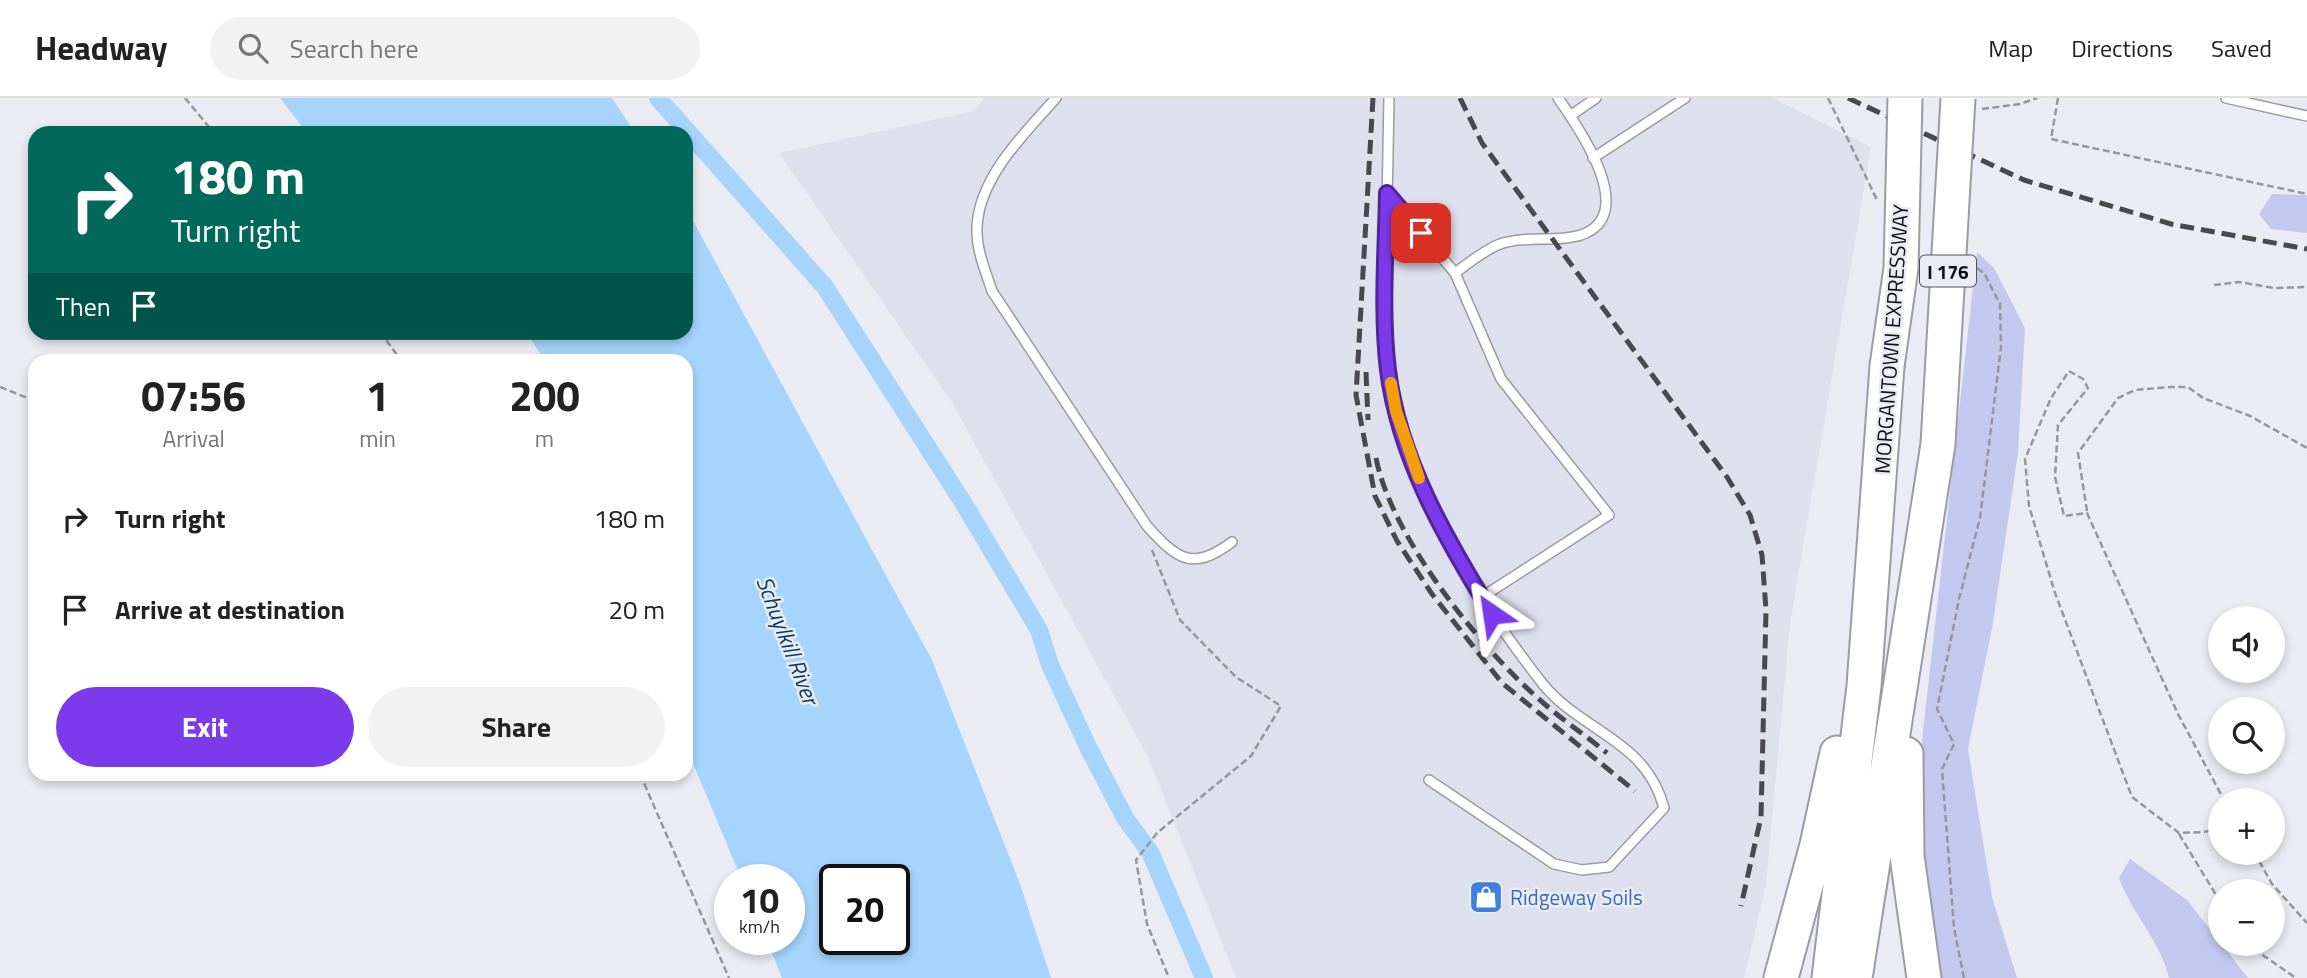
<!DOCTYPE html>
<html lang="en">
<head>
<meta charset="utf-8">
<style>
  :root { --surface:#fff; --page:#f2f2f2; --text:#222; --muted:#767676; --line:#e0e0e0; --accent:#7c3aed }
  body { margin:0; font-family:"Titillium Web",sans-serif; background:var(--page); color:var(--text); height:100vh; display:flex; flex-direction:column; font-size:26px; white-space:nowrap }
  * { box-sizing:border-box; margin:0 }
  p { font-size:23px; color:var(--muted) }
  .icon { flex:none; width:38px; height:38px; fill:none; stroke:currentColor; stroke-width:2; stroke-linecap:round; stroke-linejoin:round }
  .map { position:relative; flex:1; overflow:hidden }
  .drawer { position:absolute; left:28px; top:256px; width:665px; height:427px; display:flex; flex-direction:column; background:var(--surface); border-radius:21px; box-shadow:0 4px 10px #0003 }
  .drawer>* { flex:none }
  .banner { position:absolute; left:28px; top:28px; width:665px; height:214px; border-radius:21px; box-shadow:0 4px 10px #0003; background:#00695c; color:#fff; overflow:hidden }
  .tools { position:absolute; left:2208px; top:508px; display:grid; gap:14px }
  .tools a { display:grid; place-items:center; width:77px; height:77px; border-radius:50%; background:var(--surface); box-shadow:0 4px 10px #0003; font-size:35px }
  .speed { position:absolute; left:714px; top:766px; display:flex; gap:14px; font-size:35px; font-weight:700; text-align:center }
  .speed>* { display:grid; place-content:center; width:91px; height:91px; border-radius:50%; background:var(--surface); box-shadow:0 4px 10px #0003; line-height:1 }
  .speed small { font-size:18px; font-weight:400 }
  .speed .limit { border:4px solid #111; border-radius:10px; background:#fff; color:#111 }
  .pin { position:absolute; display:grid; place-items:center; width:60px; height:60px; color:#fff; margin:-30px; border-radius:14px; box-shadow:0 4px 10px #0006 }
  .me { position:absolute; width:77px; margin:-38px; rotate:328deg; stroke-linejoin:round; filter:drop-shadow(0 0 5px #0008) }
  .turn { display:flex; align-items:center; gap:24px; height:147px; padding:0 28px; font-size:32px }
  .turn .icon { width:91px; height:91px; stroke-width:2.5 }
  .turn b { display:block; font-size:49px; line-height:60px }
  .then { display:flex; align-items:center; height:66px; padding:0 28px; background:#0003; gap:14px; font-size:26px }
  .eta { display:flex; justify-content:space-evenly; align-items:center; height:119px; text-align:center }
  .eta b { font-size:42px; font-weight:700; line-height:49px }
  .action { display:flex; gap:14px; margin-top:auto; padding:14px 28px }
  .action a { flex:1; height:80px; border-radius:42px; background:var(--accent); color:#fff; font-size:28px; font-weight:700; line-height:80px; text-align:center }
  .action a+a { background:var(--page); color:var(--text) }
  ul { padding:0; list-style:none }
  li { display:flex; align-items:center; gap:21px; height:91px; padding:0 28px }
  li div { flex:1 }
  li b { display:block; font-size:26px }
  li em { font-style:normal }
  header { display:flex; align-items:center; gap:42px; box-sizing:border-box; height:98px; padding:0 35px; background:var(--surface); border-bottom:2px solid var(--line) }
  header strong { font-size:33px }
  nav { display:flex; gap:38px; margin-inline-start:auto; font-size:24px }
  .search { width:490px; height:63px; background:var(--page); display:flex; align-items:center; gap:18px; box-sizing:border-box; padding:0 24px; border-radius:38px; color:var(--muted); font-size:26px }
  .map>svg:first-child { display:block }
  .built { fill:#dee0ee }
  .green { fill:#c3c8ee }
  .water { fill:#a6d4fd; fill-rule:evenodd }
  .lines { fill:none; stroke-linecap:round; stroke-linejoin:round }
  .canal { stroke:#a6d4fd; stroke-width:18 }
  .lane-casing { stroke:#9b9ca3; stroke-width:12 }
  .highway-casing { stroke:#9b9ca3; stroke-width:37 }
  .path { stroke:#96979c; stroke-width:2.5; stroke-dasharray:7 3.5; stroke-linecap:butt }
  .lane { stroke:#fff; stroke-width:9 }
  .highway { stroke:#fff; stroke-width:33 }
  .rail { stroke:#49494d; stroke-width:5; stroke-dasharray:14 7; stroke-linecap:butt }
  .highway-bridge-casing { stroke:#9b9ca3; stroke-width:37; stroke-linecap:butt }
  .highway-bridge { stroke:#fff; stroke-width:33 }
  .route-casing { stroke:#51269a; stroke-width:18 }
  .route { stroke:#7c3aed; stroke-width:12 }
  .slow { stroke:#f59e0b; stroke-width:12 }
  .labels { text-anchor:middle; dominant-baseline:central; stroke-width:5; stroke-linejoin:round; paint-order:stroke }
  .shield { fill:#ebecf3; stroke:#525256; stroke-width:2 }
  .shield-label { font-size:19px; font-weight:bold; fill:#101013 }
  .street-label { font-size:21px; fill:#101013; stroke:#ebecf3 }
  .shop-label { font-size:21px; fill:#366cbe; stroke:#ebecf3; text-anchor:start }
  .water-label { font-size:23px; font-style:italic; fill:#093e64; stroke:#ebecf3 }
</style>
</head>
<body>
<header>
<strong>Headway</strong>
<div class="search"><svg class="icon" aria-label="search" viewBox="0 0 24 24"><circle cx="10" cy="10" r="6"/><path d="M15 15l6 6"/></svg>Search here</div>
<nav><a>Map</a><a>Directions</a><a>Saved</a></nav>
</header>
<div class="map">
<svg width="2307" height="880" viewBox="0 0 2307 880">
  <rect width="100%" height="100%" fill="#ebecf3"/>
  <path class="built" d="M984,0H1773L1871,49L1790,526L1766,787L1744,880H1236L1148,659L951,303L779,55L974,13Z"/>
  <path class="green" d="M2272,96L2307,97V135L2271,131L2259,116Z
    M1977,154L1994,170L2025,230L2018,355L1993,525L1968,651L1992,799L2017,880H1942L1922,743L1921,651Z
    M2130,761L2187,802L2248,880H2169C2160,842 2132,816 2119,780Z"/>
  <path class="water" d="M280,0H612L635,35H307Z
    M686,110L932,562L1020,786L1051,880H782L767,842H789V782H742L686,649V262H544L527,235L686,234ZM835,782H894V842H835Z"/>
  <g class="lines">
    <path class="canal" d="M658,0L825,189L964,406L1039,532L1050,567L1089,651L1125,720L1150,754L1204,880"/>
    <g class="lane-casing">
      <path id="lane" d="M1056,0C1025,35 979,79 977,129C976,151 985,172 992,193L1147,428C1177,461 1192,474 1232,444
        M1389,0C1388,53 1387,106 1386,159C1385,197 1383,237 1389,275C1407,389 1472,495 1542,585C1581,634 1646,641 1664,710L1609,769L1582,772L1554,766L1429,682
        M2226,0L2307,18
        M1570,18L1596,0
        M1593,60L1685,0
        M1387,95L1455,175L1501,281L1609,417L1482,499
        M1455,175C1469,165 1484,152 1500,146C1526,137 1556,145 1581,137C1640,117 1579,30 1558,0"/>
    </g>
    <g class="highway-casing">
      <path id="highway" d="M1906,656L1907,758L1924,880
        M1781,880L1817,747L1837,655
        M1829,880L1864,588L1887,268
        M1855,880L1938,346"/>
    </g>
    <path class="path" d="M185,0L214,35
      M1828,0L1878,104
      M2058,0L2051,41L2307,96
      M1982,11L2020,6L2037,0
      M2214,187L2239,184L2274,190L2307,189
      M380,234L401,262
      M0,289L35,303
      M2087,413L2078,355L2118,300L2135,292L2170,289H2188L2203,300L2250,318L2307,350
      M1152,452L1180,522L1236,579L1281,608L1251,658L1157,735L1136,762L1147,826L1169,880
      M640,676L729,880
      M2221,730L2204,734L2179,735L2132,699L2055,495L2029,408L2025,361L2051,300L2069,273L2083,281L2088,290L2058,327L2055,379L2064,418L2087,415L2178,616L2224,702
      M2179,736L2221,805
      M2254,754L2272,786L2307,825
      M2245,845L2296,880
      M1964,880L1954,830L1942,671L1954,646L1937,611L1959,501L1980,420L2001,249L2000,206L1984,175L1974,168"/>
    <use href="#lane" class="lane"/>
    <use href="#highway" class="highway"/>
    <path class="rail" d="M1373,0L1356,297L1375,398L1397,443L1432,496L1502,585L1635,693
      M1460,0L1482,45L1727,379L1750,417L1762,457L1766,512L1761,719L1741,808
      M1848,0L2024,82L2171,126L2307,151
      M1366,274L1368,322
      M1376,360C1391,438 1480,550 1540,602C1561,621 1585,637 1607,655"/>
    <g class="highway-bridge-casing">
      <path id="highway-bridge" d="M1887,268L1901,170L1905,0
        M1938,346L1958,0"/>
    </g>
    <use href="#highway-bridge" class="highway-bridge"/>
  </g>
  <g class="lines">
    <g class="route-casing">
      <path id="route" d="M1421,135L1387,95C1386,154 1381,214 1388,272C1399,361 1446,441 1492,516"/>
    </g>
    <use href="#route" class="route"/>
    <path class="slow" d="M1391,285L1396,313L1419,380"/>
  </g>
  <defs>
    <g id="shop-square" transform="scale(1.75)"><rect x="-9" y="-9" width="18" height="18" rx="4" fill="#3f7fe0" stroke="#ebecf3"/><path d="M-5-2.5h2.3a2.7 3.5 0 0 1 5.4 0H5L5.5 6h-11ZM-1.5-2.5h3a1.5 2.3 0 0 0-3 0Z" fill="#fff"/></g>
  </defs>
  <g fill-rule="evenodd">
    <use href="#shop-square" x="1486" y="799"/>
  </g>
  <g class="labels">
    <rect class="shield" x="1920" y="157.5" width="56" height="31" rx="5"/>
    <g class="shield-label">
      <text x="1948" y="173">I 176</text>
    </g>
    <g class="street-label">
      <text transform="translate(1891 241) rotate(-86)">MORGANTOWN EXPRESSWAY</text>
    </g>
    <g class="shop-label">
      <text x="1510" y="799">Ridgeway Soils</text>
    </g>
    <g class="water-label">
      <text transform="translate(788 542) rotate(69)">Schuylkill River</text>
    </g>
  </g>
</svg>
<div class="tools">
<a><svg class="icon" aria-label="sound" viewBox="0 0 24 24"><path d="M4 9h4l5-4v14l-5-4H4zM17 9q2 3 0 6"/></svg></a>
<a><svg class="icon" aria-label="search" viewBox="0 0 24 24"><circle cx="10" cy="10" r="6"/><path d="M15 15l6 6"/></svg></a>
<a>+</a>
<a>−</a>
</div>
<div class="speed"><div>10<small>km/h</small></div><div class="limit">20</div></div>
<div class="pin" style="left:1421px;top:135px;background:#d93025"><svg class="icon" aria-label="arrive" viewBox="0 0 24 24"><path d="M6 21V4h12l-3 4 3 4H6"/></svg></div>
<svg class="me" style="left:1492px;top:516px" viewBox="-20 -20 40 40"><path d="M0-17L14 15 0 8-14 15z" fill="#7c3aed" stroke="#fff" stroke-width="4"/></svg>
<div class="banner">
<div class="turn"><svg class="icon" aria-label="right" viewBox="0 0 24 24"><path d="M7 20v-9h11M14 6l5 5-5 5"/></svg><div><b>180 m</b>Turn right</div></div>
<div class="then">Then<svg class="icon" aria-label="arrive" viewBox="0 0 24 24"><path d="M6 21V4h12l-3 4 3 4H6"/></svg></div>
</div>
<section class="drawer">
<div class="eta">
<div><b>07:56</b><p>Arrival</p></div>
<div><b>1</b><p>min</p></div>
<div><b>200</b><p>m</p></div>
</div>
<ul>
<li><svg class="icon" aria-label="right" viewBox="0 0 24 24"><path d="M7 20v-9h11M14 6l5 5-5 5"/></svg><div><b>Turn right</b></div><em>180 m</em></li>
<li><svg class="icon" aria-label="arrive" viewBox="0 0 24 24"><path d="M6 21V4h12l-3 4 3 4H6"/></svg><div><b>Arrive at destination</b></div><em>20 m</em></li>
</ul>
<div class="action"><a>Exit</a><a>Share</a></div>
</section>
</div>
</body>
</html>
